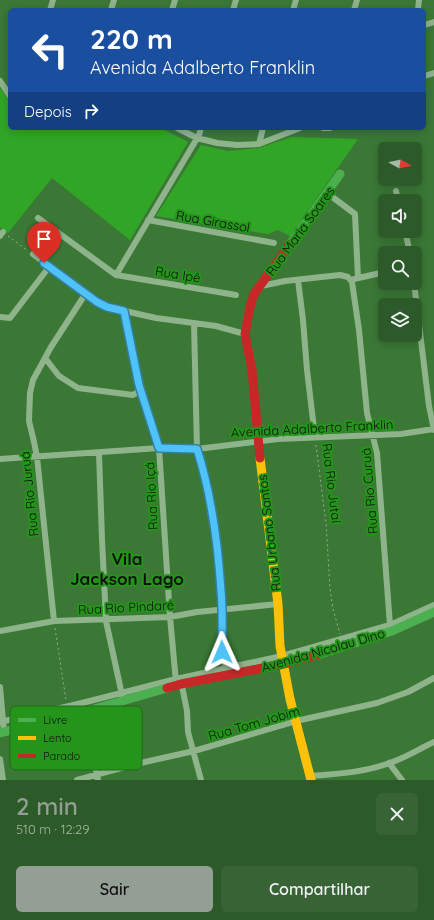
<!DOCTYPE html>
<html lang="pt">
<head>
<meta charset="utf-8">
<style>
  :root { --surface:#2c5a28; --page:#386334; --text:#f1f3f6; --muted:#a6b9a8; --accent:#939e95 }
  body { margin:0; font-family:Quicksand,sans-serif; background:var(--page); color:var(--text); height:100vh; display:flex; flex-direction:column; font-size:15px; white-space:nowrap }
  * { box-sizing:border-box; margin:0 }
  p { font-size:13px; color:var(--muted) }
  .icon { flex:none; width:22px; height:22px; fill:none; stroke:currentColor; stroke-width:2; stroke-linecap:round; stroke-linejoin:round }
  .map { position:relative; height:780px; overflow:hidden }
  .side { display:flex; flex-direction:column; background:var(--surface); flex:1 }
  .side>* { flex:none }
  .guide { position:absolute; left:8px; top:8px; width:418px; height:122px; border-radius:6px; box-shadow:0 2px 10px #0003; background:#1a4fa0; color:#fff; overflow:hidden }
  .needle { width:26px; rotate:98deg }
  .controls { position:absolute; left:378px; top:142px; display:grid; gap:8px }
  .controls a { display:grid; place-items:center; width:44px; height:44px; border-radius:6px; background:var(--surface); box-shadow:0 2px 10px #0003; font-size:20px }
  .pin { position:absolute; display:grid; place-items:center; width:34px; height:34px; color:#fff; margin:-41px -17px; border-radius:50% 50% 50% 0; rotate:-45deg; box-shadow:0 0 4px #0007 }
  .pin .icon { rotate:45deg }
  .me { position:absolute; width:44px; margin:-22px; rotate:359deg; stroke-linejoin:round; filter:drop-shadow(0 0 3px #0008) }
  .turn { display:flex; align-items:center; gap:14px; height:84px; padding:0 16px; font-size:18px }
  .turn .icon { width:52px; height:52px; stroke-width:2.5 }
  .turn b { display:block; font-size:28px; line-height:34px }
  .then { display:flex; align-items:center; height:38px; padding:0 16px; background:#0003; gap:8px; font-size:15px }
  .round { display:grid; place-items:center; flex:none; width:42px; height:42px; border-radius:6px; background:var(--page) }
  .summary { display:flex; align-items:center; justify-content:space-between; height:68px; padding:0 16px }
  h1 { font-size:24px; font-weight:600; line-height:30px; color:var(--accent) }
  .action { display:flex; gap:8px; margin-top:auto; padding:8px 16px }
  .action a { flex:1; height:46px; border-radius:6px; background:var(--accent); color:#111; font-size:16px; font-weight:600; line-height:46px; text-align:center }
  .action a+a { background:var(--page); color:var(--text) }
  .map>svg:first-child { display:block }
  .green { fill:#31a626 }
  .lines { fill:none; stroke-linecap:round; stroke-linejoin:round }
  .path { stroke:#8fb48c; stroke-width:1; stroke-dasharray:2 3; stroke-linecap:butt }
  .street { stroke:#8fb48c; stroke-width:6 }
  .fast { stroke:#4caf50; stroke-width:9 }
  .slow { stroke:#ffc107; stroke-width:9 }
  .jam { stroke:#c62828; stroke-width:9 }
  .route-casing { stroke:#337fa1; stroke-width:10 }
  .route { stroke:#4fc3f7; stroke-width:7 }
  .labels { text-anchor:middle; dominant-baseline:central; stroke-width:4; stroke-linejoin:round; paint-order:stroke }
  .street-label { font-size:13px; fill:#111; stroke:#24941a }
  .district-label { font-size:17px; font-weight:bold; fill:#111; stroke:#24941a }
  .key { fill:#24941a; stroke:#1e6d17; stroke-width:1 }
  .key-label { font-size:11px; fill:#111 }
</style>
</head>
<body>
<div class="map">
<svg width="434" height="780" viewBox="0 0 434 780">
  <rect width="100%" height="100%" fill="#3b7836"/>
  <path class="green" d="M0,88L10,101V128H161L188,142L130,240L52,178L8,233L0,227Z
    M291,137L358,139L290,236L278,230L268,234L156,216L201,145L228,151L259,148Z"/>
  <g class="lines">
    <path class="path" d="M8,236L28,251
      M316,445L326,523L330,588L333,609L340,634
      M55,628L66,700"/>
    <path class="street" d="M50,10L53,0
      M111,10L114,0
      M172,10L175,0
      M233,10L236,0
      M293,10L296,0
      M354,10L357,0
      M418,10L419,0
      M424,25L434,22
      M424,76L434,73
      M0,81L10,96
      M177,128L197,138L217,143L237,145L259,144L300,128
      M323,128H330
      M259,144L263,128
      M396,191L398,201
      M327,193L355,214L358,278
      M38,218L116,275L236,295
      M148,220L274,243
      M405,231L410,253
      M0,236L3,232
      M33,254L97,302L107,307L156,318L216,326L245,334
      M116,275L199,135L201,128
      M354,279L385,272
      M298,280L303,320L307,370L315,437
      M414,283L429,406L434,430
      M261,286L285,281L340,275L348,277L352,282L359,330L367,413L377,453L390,625
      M124,311L139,385L159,448L170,617L176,682
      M0,317L10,318L49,267
      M194,323L197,449L205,479L217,553L221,591L223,652L226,673
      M45,358L59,376L78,388L133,395L141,390
      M99,453L102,539L106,621L122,695
      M0,459L159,448L197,449L278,439L401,434L434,429
      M54,621L37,457L34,442L29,421L30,393L33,380L51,347L86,293
      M0,631L54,621L170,617L197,612L278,604
      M181,681L187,711L188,732L201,780
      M0,687L4,732
      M84,709L98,780
      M0,722L82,703L176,679L282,656L390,625L434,605
      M0,759L3,780
      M389,763L402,780
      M310,776C339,774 368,772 395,761C408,756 421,748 434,742
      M77,780L136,764L194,751L296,721L377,703L408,692L434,678"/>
    <path class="fast" d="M290,244L340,174
      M317,655L392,631L434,612
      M0,733L84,712L167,688"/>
    <path class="slow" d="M260,458L278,604L280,646L290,699L311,780"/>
    <path class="jam" d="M260,458L252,370L245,334L250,307L254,294L290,244
      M167,688L181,684L284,664L317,655"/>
  </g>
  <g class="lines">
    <g class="route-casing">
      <path id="route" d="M44,263L97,302L107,307L124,311L139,385L159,448L197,449C211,493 218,544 221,591C223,611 222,631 222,652"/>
    </g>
    <use href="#route" class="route"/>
  </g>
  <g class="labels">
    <g class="street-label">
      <text transform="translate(213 221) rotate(10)">Rua Girassol</text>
      <text transform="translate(300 231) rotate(-54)">Rua Maria Soares</text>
      <text transform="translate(178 274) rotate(9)">Rua Ipê</text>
      <text transform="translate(312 428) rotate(-3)">Avenida Adalberto Franklin</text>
      <text transform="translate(332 483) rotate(83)">Rua Rio Jutaí</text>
      <text transform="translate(369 491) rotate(-95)">Rua Rio Curuá</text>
      <text transform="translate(29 494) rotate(-96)">Rua Rio Juruá</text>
      <text transform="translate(151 496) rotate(-93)">Rua Rio Içá</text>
      <text transform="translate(269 533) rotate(-97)">Rua Urbano Santos</text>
      <text transform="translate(126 607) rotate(-3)">Rua Rio Pindaré</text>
      <text transform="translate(323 650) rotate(-16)">Avenida Nicolau Dino</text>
      <text transform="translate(254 723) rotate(-16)">Rua Tom Jobim</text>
    </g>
    <g class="district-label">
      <text x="127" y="558">Vila<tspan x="127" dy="20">Jackson Lago</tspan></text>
    </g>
  </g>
  <rect x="10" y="706" width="132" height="64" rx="6" class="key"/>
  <rect x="18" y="718" width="18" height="4" fill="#4caf50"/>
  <rect x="18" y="736" width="18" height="4" fill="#ffc107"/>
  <rect x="18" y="754" width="18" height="4" fill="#c62828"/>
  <g class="key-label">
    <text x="43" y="724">Livre</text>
    <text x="43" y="742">Lento</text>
    <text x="43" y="760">Parado</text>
  </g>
</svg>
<div class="controls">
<a><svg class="needle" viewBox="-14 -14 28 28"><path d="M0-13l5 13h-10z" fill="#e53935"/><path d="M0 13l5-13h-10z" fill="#a6b9a8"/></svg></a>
<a><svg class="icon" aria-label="sound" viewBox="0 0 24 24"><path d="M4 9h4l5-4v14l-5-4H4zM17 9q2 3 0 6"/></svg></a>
<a><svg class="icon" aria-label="search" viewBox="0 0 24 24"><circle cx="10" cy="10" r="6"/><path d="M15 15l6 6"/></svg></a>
<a><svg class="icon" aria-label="layers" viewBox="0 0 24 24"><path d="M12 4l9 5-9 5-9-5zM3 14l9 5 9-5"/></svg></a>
</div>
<div class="pin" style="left:44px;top:263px;background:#d93025"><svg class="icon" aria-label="arrive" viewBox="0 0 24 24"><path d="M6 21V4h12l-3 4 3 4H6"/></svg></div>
<svg class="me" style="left:222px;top:652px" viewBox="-20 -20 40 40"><path d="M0-17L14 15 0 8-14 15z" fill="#4fc3f7" stroke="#fff" stroke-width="4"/></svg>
<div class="guide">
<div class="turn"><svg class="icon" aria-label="left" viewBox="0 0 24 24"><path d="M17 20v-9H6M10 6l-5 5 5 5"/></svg><div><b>220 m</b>Avenida Adalberto Franklin</div></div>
<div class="then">Depois<svg class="icon" aria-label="right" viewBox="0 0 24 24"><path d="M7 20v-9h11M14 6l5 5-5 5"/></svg></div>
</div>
</div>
<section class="side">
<div class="summary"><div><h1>2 min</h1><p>510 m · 12:29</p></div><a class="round"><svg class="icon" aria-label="close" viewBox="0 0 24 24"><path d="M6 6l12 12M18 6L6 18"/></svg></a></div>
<div class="action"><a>Sair</a><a>Compartilhar</a></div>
</section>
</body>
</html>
